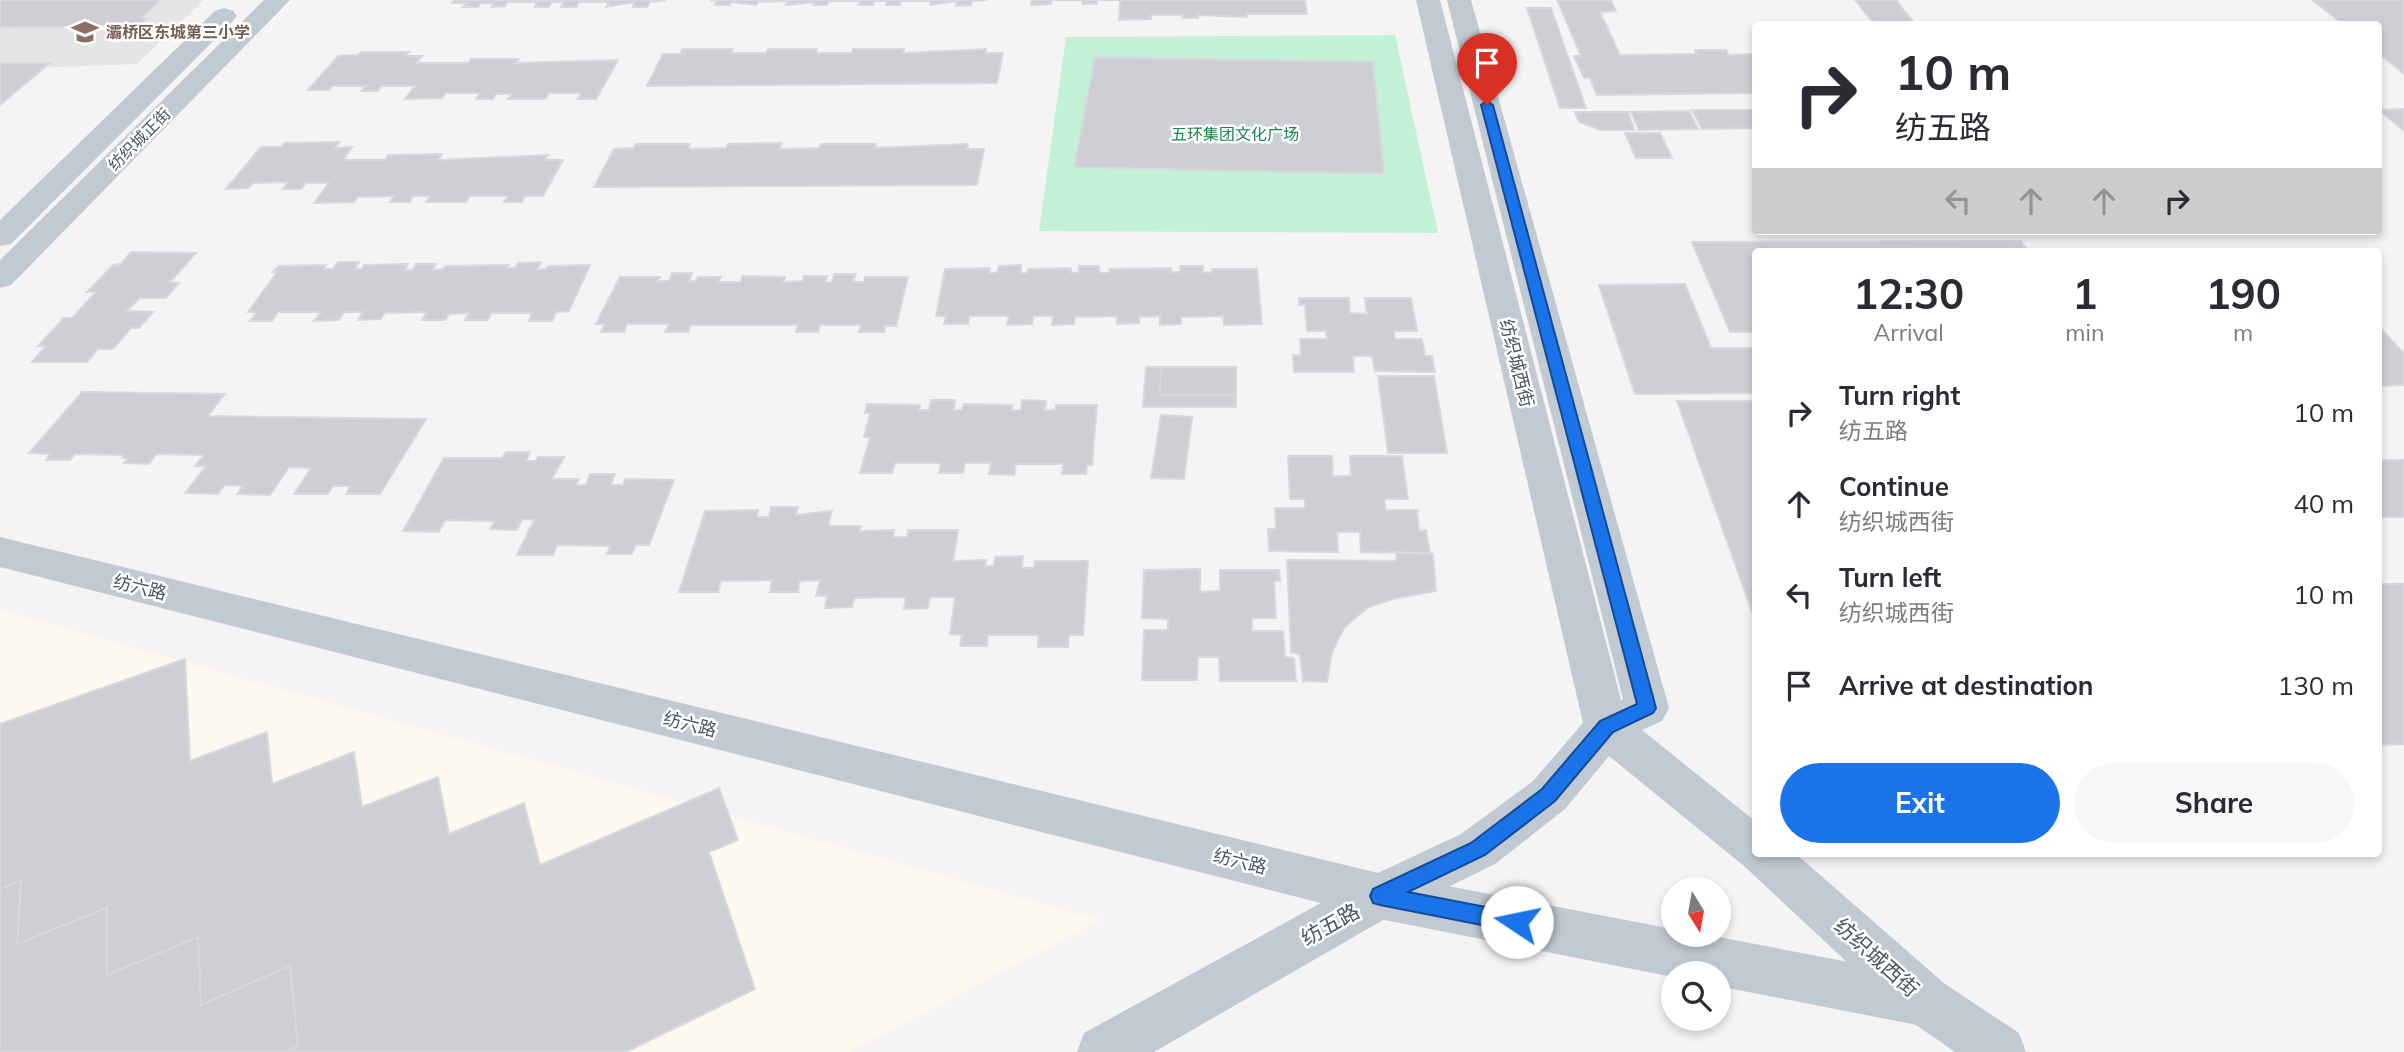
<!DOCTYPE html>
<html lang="en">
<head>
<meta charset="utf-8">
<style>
  :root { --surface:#fff; --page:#f7f7f7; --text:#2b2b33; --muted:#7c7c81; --accent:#1a73e8 }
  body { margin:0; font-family:Mulish,"Noto Sans SC",sans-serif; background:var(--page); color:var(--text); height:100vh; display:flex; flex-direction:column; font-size:26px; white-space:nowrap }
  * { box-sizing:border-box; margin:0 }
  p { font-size:23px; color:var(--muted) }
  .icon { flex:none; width:38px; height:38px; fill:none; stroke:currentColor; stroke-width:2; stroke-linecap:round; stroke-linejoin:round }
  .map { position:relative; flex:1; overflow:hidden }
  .details { position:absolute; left:1752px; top:248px; width:630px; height:609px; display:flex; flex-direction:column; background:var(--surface); border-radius:7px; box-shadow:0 4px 10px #0003 }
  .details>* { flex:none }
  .top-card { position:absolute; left:1752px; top:21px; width:630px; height:214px; border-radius:7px; box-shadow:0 4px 10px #0003; background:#fff; color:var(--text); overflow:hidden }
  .needle { width:46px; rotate:169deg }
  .buttons { position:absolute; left:1661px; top:877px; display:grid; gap:14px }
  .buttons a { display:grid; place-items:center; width:70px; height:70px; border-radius:50%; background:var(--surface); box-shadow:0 4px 10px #0003; font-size:35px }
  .pin { position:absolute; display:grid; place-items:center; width:60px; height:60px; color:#fff; margin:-72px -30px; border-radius:50% 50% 50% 0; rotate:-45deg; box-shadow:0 0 7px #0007 }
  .pin .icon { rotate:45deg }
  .me { position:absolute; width:77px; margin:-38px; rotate:281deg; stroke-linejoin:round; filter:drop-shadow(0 0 5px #0008) }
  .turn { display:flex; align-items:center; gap:24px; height:147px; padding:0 28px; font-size:32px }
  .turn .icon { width:91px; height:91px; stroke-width:2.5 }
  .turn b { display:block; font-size:49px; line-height:60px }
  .lanes { display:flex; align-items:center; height:66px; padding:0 28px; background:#0003; justify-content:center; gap:35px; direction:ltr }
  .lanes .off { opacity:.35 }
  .eta { display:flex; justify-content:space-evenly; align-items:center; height:119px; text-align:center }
  .eta b { font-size:42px; font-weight:700; line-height:49px }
  .primary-button { display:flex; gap:14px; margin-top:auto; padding:14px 28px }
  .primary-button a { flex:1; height:80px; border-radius:42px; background:var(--accent); color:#fff; font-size:28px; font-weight:700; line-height:80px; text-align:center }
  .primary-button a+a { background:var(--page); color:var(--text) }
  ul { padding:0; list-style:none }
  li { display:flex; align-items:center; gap:21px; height:91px; padding:0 28px }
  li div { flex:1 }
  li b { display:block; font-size:26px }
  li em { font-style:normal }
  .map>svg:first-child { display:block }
  .commercial { fill:#fdf9ef }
  .education { fill:#e6e4e5 }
  .green { fill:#c3f1d5 }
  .building { fill:#cdcfd5; stroke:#d7d9de; stroke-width:2 }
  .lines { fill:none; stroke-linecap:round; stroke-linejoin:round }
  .minor { fill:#c1cad2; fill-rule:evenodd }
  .tertiary { fill:#c1cad2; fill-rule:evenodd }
  .route { fill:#1a73e8; stroke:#114b97; stroke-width:2 }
  .labels { text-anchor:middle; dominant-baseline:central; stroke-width:5; stroke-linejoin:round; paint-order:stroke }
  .far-education-label { font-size:16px; font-weight:bold; fill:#785e54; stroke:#fff; text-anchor:start }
  .far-park-label { font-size:16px; fill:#17864f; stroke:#fff }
  .far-street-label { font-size:16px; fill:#4a5661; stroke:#fff }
  .street-label { font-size:18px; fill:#4a5661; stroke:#fff }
  .near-street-label { font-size:21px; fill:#4a5661; stroke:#fff }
</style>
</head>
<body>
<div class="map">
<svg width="2404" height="1052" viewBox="0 0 2404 1052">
  <rect width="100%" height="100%" fill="#f5f3f3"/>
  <path class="commercial" d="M0,610L1100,920L850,1052H0Z"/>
  <path class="education" d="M0,0H204L137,64L0,69Z"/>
  <path class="green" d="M1395,35L1438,233L1039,231L1066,37Z"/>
  <path class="building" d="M0,0H160L142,17L145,18V22L137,26L0,27Z
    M454,0H666L650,2L647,7H633L635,2L606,7L609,2H579L576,7H561L564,2H552L549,7H535L537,2H508L505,6L491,7L494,3H481L478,7H463L467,3H452Z
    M710,0H987L972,1L971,5L956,6L957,1L930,5L931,1H901L900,5H886L887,1H874L873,5H858L860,1H829L827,5H813L814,2L786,5L788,1L758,2L756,5L731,2L730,5H715L717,1Z
    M1032,0H1305L1307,14H1247V17L1198,15V18H1183V15H1151V19L1119,20L1120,0H1097V4H1082V0H1051V4L1031,5Z
    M1557,0H1611L1616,11L1600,12L1620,55L1697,54L1695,50H1726L1729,55L1755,54V93L1597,95L1590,78H1584L1574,56H1581Z
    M1855,0H1896L1915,24H1874Z
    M2312,0H2404V74L2378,53V24H2343Z
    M1527,8H1551L1586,108H1560Z
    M682,49H733L731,53H766L768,49H817L816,53H852L853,49H904L903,53L986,49V53H1003L997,83L647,86L663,54H680Z
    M361,52H409L406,56H422L417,63H468L471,59H519L516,63L618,60L596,99H578L581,93H549L545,99H508L512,94H496L493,99H476L480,93H446L442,98L405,99L415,86H381L378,91H361L366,86H332L329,90H308L338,56L358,55Z
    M1095,57L1373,62L1384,174L1074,167Z
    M0,63H50L0,105Z
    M2404,109V131L2379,110Z
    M1692,110H1755V128L1702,129Z
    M1689,111L1698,129L1639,130L1631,112Z
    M1575,112H1628L1634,130H1601L1579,122Z
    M1625,133H1660L1672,158H1636Z
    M339,142L335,148L352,147L343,160H385L388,155L442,154L438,160L548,155L545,160H563L543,196H525L522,202H504L508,196H470L466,202H426L430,196H413L410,202H390L394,196L358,197L354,202L314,203L329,183H306L301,189H283L288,182L253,183L248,188L226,189L261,147H281L285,143Z
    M782,143L780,149L819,148L821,144H876L874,148L968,144L967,149H984L977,185L594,187L614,149L633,148L636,144H690L688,149L726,148L728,144Z
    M2021,241L2029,252H1755V332H1730L1692,242Z
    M2302,249L2305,252L2241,250Z
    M131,252L196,253L170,282L179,283L166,298H140L127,311L153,312L139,328H131L113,349H98L87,362H32L46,346H38L64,318H72L96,292H87L113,265L121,264Z
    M338,262H359L355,269H362L364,265L408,264L405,270H412L416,264H436L433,270L443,269L445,266L509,265L507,268H515L518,263L541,262L537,270L546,269L548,266L590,265L569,311L556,312L552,321H529L532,313H491L488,320H465L469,313L449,314L445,320H422L427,312L385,313L381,319L358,320L363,312H344L339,320L314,321L321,312H278L272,321H250L257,312H248L277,272H273L278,266L326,265L324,269H333Z
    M1021,265V273H1027L1028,269L1071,268V273H1078L1079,266H1099V273H1109L1110,269L1171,268V272H1180V266H1203V273L1212,272V269H1257L1262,324L1224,325L1223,316L1181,317V324L1160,325V316L1139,317V323L1117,324V316L1075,317L1074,324L1052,325L1053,316H1033L1032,324L1007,325L1009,316H969L968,324H944L946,316H936L945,269L990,268L989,273H997L999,266Z
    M672,273H692L689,281H696L698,277H721L718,282H741L742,276L785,277L783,282L803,281L804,276H827L825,282H832L834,274H856L853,282H864L865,277H908L896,326H885L884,332H859L861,325H820L818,332H796L798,325H691L688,332H665L669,324H627L624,332H601L604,324H596L620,277H660L657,281H669Z
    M1685,284L1711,348H1755V393L1635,394L1599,285Z
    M1299,298H1349L1350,313L1367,314L1365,298H1411L1417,331H1394L1395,339H1422L1425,356H1432L1435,372L1375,371L1372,356H1353L1354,372H1294L1293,355H1301L1300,339H1327L1326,331H1307L1305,305H1299Z
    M2378,326L2404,353V385L2378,386Z
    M1146,367H1161L1160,395H1236V407H1143Z
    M1161,367H1236V395H1160Z
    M1378,376H1434L1447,453H1388Z
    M82,392L225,394L208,416L426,419L380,494H346L350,486H333L328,494H294L311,468L289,467L270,495L237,494L243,486L225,485L218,494L185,493L206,466H195L204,455L156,454L149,464L124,463L128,458H122L124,455L75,454L70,460H46L50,454L29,453Z
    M931,400H955L954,410H962L964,404L1013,405L1011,410H1021L1022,400L1046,401L1045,410H1055L1056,405H1097L1092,465H1087L1086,474H1062L1063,464H1016L1014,475L989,474L991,463H965L963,473H939L941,463H895L892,473H860L870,437H864L870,413H865L867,404L920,405L919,410H929Z
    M1677,401H1755V620Z
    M1161,415L1192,417L1184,479L1151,478Z
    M506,452H530L526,461H536L538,457H564L552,479H579L576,485H586L590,474H615L611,485H623L625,479L674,480L649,545H636L632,554H607L610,546L557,545L553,555H517L534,520L522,519L517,530L490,529L495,521L445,520L439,532L403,531L444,458H502Z
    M1288,456H1332L1333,476H1351L1350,456H1402L1408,499H1384L1386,510H1417L1419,531L1426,530L1430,553L1361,552L1360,532H1337L1338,552L1269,551L1268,529H1276L1275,508H1305V499H1290Z
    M2378,460H2404V517H2378Z
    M771,507H798L796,515L832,511L828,526H861L860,531L894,530L893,537H907L908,530H958L953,561L986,560L985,566H994L995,557L1023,556L1022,568H1034L1035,561H1088L1083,635H1069L1068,647H1038L1039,635H988L987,646H960L962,635L950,634L955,597H930L928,608L904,609L906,597L854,598L852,607L825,608L827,596H816L820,580L800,581L798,592H770L772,580L721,581L718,592H679L705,511L758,510L757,517H769Z
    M1396,552L1433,554L1436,591L1393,599L1367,608L1344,628L1332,652L1327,682L1303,681L1300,655L1291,652L1287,560L1396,561Z
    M1200,569V592L1220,591V570H1279L1280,581H1274L1276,618H1252V631H1283L1285,657L1294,658L1296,681H1220L1219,657H1198L1197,680H1142L1144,630H1168V619L1142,618L1144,570Z
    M2378,584H2404V744L2378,745Z
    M185,659L190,761L267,732L272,784L354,752L362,807L438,777L449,834L524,803L540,865L719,788L738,840L709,852L755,989L626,1052H286L298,1046L290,966L201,1005L198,937L107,975V908L17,944L21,881L0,889V724Z
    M21,881L17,944L107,908V975L198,937L201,1005L290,966L298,1046L286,1052H0V889Z"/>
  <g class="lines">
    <path class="minor" d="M1380,873L1673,929V934H1703L1927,977L1945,984L1953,1002L1945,1020L1927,1027L1718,986V973H1673V977L1380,919L1363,912L1356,896L1363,880Z"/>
    <path class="tertiary" d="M264,0H290L11,285L0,288V260Z
      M1416,0H1440L1621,700L1623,699L1447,0H1471L1669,708L1662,721L1642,730L1755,821V854H1796L1945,984L2019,1033L2026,1052H1955L1909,1020L1744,866L1609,756L1565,809L1495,864L1397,912L1154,1052H1077L1084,1033L1321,903L0,567V537L1378,873L1461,834L1533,781L1583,723Z
      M224,8L233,11L237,16L233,21L11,244L0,246V220L215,11Z"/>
  </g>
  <path class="route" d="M1487,101L1493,105L1656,708L1653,713L1613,732L1555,801L1485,855L1408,892L1517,913L1524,916L1527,922L1524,929L1517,932L1380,905L1373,903L1370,896L1373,889L1471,843L1542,789L1600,721L1637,704L1481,105Z"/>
  <defs>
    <g id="school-bare" transform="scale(2.1)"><path d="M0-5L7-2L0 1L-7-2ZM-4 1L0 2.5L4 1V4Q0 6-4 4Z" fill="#8d6e63" stroke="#fff" stroke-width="2.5" paint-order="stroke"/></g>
  </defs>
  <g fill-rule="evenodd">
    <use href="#school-bare" x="85" y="32"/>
  </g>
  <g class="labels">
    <g class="far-education-label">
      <text x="106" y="32">灞桥区东城第三小学</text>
    </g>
    <g class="far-park-label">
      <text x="1235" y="134">五环集团文化广场</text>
    </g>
    <g class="far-street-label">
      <text transform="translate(139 139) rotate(-45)">纺织城正街</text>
    </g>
    <g class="street-label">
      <text transform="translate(1517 363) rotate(76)">纺织城西街</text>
      <text transform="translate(140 587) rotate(14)">纺六路</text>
      <text transform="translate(690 724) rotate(14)">纺六路</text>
      <text transform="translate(1240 861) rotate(14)">纺六路</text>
    </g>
    <g class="near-street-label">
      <text transform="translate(1330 924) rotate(-29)">纺五路</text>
      <text transform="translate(1877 957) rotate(42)">纺织城西街</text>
    </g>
  </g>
</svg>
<div class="buttons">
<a><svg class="needle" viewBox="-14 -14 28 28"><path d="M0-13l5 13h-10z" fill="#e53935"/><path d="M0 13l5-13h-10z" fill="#7c7c81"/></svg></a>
<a><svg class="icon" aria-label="search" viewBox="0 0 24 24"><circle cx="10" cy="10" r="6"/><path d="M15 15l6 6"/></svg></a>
</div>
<div class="pin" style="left:1487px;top:105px;background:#d93025"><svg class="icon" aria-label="arrive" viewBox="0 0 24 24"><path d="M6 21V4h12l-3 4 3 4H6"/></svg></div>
<svg class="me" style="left:1517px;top:922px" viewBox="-20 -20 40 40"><circle r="19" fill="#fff"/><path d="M0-13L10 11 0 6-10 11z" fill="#1a73e8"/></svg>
<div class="top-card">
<div class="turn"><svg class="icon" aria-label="right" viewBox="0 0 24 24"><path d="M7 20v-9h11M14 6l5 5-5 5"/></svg><div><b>10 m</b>纺五路</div></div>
<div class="lanes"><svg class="icon off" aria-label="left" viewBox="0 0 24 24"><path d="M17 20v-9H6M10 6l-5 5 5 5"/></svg><svg class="icon off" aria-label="ahead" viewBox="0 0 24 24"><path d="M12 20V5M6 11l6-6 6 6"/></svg><svg class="icon off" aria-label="ahead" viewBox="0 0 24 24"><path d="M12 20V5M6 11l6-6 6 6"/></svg><svg class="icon" aria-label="right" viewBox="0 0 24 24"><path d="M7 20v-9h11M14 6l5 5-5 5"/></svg></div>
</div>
<section class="details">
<div class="eta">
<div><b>12:30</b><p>Arrival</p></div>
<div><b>1</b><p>min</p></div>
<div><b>190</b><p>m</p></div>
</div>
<ul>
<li><svg class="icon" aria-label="right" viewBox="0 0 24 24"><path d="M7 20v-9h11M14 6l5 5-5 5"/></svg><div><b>Turn right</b><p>纺五路</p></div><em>10 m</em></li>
<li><svg class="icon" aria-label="ahead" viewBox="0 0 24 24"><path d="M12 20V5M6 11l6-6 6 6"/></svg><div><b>Continue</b><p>纺织城西街</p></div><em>40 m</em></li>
<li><svg class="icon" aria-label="left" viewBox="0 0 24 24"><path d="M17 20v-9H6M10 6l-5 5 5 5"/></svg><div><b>Turn left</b><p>纺织城西街</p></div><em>10 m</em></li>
<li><svg class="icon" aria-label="arrive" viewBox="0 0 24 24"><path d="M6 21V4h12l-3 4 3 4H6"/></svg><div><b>Arrive at destination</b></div><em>130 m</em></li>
</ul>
<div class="primary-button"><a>Exit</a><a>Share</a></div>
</section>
</div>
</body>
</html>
